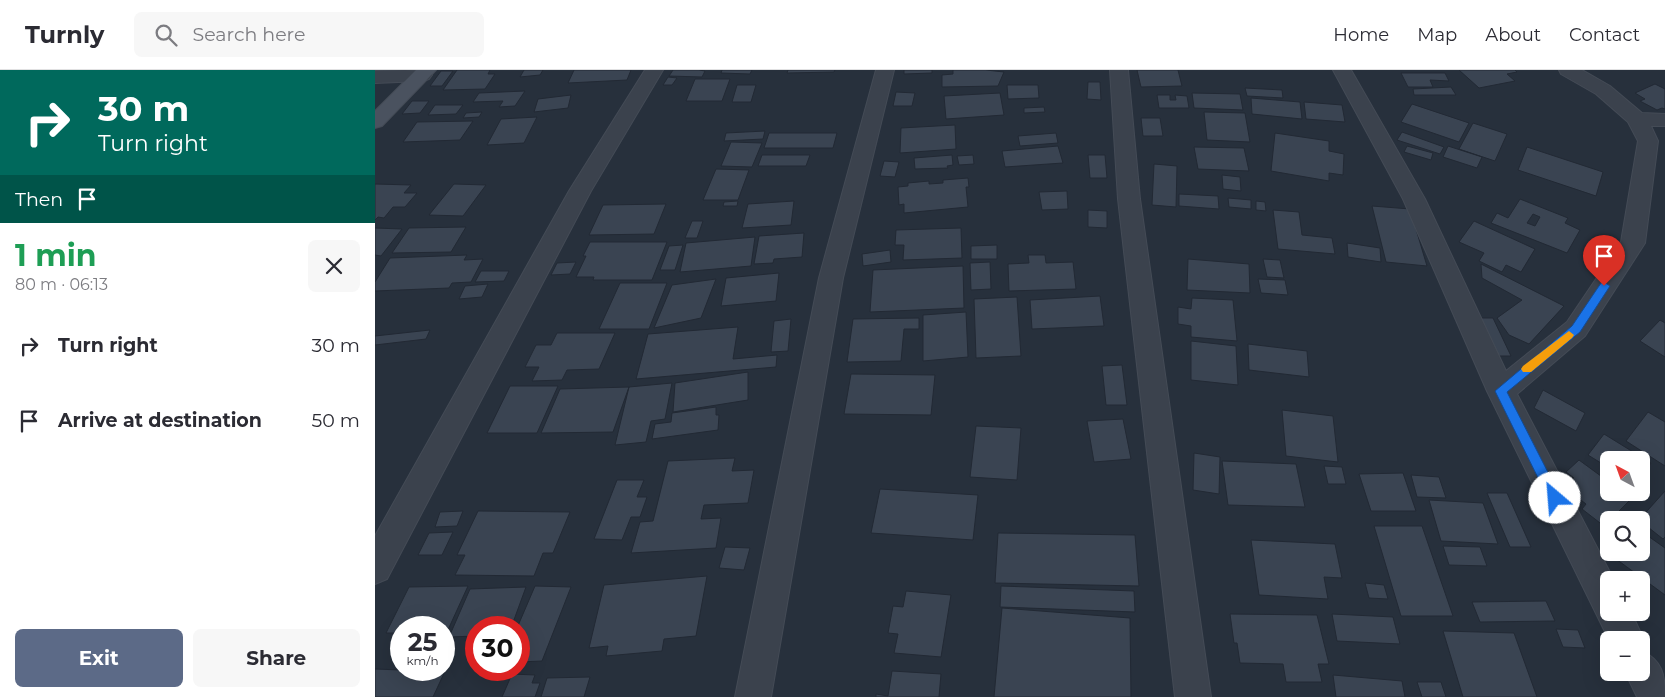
<!DOCTYPE html>
<html lang="en">
<head>
<meta charset="utf-8">
<style>
  :root { --surface:#fff; --page:#f7f7f7; --text:#2b2b33; --muted:#7c7c81; --line:#e1e1e2; --accent:#5c6a87 }
  body { margin:0; font-family:Montserrat,sans-serif; background:var(--page); color:var(--text); height:100vh; display:flex; flex-direction:column; font-size:19px; white-space:nowrap }
  * { box-sizing:border-box; margin:0 }
  p { font-size:16px; color:var(--muted) }
  .icon { flex:none; width:28px; height:28px; fill:none; stroke:currentColor; stroke-width:2; stroke-linecap:round; stroke-linejoin:round }
  .map { position:relative; flex:1; overflow:hidden }
  .details { display:flex; flex-direction:column; background:var(--surface); width:375px }
  .details>* { flex:none }
  .guide { background:#00695c; color:#fff; overflow:hidden }
  .needle { width:32px; rotate:319deg }
  .controls { position:absolute; left:1225px; top:381px; display:grid; gap:10px }
  .controls a { display:grid; place-items:center; width:50px; height:50px; border-radius:8px; background:var(--surface); box-shadow:0 5px 20px #0002; font-size:25px }
  .speed { position:absolute; left:15px; top:546px; display:flex; gap:10px; font-size:25px; font-weight:700; text-align:center }
  .speed>* { display:grid; place-content:center; width:65px; height:65px; border-radius:50%; background:var(--surface); box-shadow:0 5px 20px #0002; line-height:1 }
  .speed small { font-size:12px; font-weight:400 }
  .speed .limit { border:8px solid #d22; background:#fff; color:#111 }
  .pin { position:absolute; display:grid; place-items:center; width:42px; height:42px; color:#fff; margin:-51px -21px; border-radius:50% 50% 50% 0; rotate:-45deg; box-shadow:0 0 5px #0007 }
  .pin .icon { rotate:45deg }
  .me { position:absolute; width:55px; margin:-28px; rotate:333deg; stroke-linejoin:round; filter:drop-shadow(0 0 4px #0008) }
  .turn { display:flex; align-items:center; gap:18px; height:105px; padding:0 15px; font-size:22px }
  .turn .icon { width:65px; height:65px; stroke-width:2.5 }
  .turn b { display:block; font-size:35px; line-height:42px }
  .then { display:flex; align-items:center; height:48px; padding:0 15px; background:#0003; gap:10px; font-size:19px }
  .round { display:grid; place-items:center; flex:none; width:52px; height:52px; border-radius:8px; background:var(--page) }
  .head { display:flex; align-items:center; justify-content:space-between; height:85px; padding:0 15px }
  h1 { font-size:30px; font-weight:700; line-height:38px; color:#1e9e55 }
  .cta { display:flex; gap:10px; margin-top:auto; padding:10px 15px }
  .cta a { flex:1; height:58px; border-radius:8px; background:var(--accent); color:#fff; font-size:20px; font-weight:700; line-height:58px; text-align:center }
  .cta a+a { background:var(--page); color:var(--text) }
  ul { padding:0; list-style:none }
  li { display:flex; align-items:center; gap:15px; height:75px; padding:0 15px }
  li div { flex:1 }
  li b { display:block; font-size:19px }
  li em { font-style:normal }
  header { display:flex; align-items:center; gap:30px; box-sizing:border-box; height:70px; padding:0 25px; background:var(--surface); border-bottom:1px solid var(--line) }
  header strong { font-size:24px }
  nav { display:flex; gap:28px; margin-inline-start:auto; font-size:18px }
  .search { width:350px; height:45px; background:var(--page); display:flex; align-items:center; gap:12px; box-sizing:border-box; padding:0 18px; border-radius:8px; color:var(--muted); font-size:19px }
  main { display:flex; flex:1; min-height:0 }
  .map>svg:first-child { display:block }
  .building { fill:#3a4452; stroke:#222934; fill-rule:evenodd }
  .lines { fill:none; stroke-linecap:round; stroke-linejoin:round }
  .street-casing { stroke:#444b56; stroke-width:2 }
  .secondary-casing { stroke:#444b56; stroke-width:2 }
  .street { fill:#3b424d; fill-rule:evenodd }
  .secondary { fill:#4a525f; fill-rule:evenodd }
  .route { fill:#1a73e8; stroke:#114b97 }
  .slow { fill:#f59e0b }
</style>
</head>
<body>
<header>
<strong>Turnly</strong>
<div class="search"><svg class="icon" aria-label="search" viewBox="0 0 24 24"><circle cx="10" cy="10" r="6"/><path d="M15 15l6 6"/></svg>Search here</div>
<nav><a>Home</a><a>Map</a><a>About</a><a>Contact</a></nav>
</header>
<main>
<section class="details">
<div class="guide">
<div class="turn"><svg class="icon" aria-label="right" viewBox="0 0 24 24"><path d="M7 20v-9h11M14 6l5 5-5 5"/></svg><div><b>30 m</b>Turn right</div></div>
<div class="then">Then<svg class="icon" aria-label="arrive" viewBox="0 0 24 24"><path d="M6 21V4h12l-3 4 3 4H6"/></svg></div>
</div>
<div class="head"><div><h1>1 min</h1><p>80 m · 06:13</p></div><a class="round"><svg class="icon" aria-label="close" viewBox="0 0 24 24"><path d="M6 6l12 12M18 6L6 18"/></svg></a></div>
<ul>
<li><svg class="icon" aria-label="right" viewBox="0 0 24 24"><path d="M7 20v-9h11M14 6l5 5-5 5"/></svg><div><b>Turn right</b></div><em>30 m</em></li>
<li><svg class="icon" aria-label="arrive" viewBox="0 0 24 24"><path d="M6 21V4h12l-3 4 3 4H6"/></svg><div><b>Arrive at destination</b></div><em>50 m</em></li>
</ul>
<div class="cta"><a>Exit</a><a>Share</a></div>
</section>
<div class="map">
<svg width="1290" height="627" viewBox="0 0 1290 627">
  <rect width="100%" height="100%" fill="#27303c"/>
  <path class="building" d="M82,0H115L113,4H120L110,19L68,20Z
    M149,0H168L165,5L145,7Z
    M199,0H256L252,10L193,13Z
    M298,0H324L330,1L327,7L294,6Z
    M347,0H377L375,4L346,3Z
    M413,0H460L459,2L412,3Z
    M529,0H557V3L529,4Z
    M578,0H611L629,2L623,16L567,17V5L578,4Z
    M762,0H803L807,16L766,17Z
    M1084,0H1140L1142,2L1132,4L1140,11L1104,18Z
    M66,1H78L67,16H55Z
    M1026,3H1070L1074,11L1055,10L1058,17H1033Z
    M293,7L302,8L297,15H288Z
    M320,9H355L347,31H311Z
    M713,12H725L726,30L712,29Z
    M1280,14L1290,19V39L1287,38L1282,40L1265,31L1270,29L1260,23Z
    M362,15H381L376,32H357Z
    M632,15H663L664,28L633,29Z
    M1076,17L1081,25H1039L1038,19Z
    M870,18L907,20L908,28L872,26Z
    M150,21L140,36L124,37L128,31L98,32L104,23Z
    M521,22L540,23L537,36H518Z
    M625,23L629,45L571,49L569,26Z
    M817,23L865,24L868,40L819,38Z
    M196,25L193,38L159,42L163,29Z
    M782,25H795V30H801L800,25L812,26L814,38H784Z
    M876,28L925,32L927,49L877,44Z
    M37,31H54L45,43L27,44Z
    M929,32L967,35L970,52L931,49Z
    M1037,34L1094,53L1084,72L1026,52Z
    M60,35H88L81,44L53,45Z
    M669,37L670,42L649,43V38Z
    M107,42L104,47L88,48L91,43Z
    M829,42L870,43L875,72L832,70Z
    M162,47L149,73L112,75L126,49Z
    M766,48H785L788,66H768Z
    M98,51L85,70L28,72L42,52Z
    M1098,53L1132,64L1120,91L1084,79Z
    M580,55L581,79L525,83L526,58Z
    M390,61L388,69L349,71L351,63Z
    M1027,62L1069,77L1065,84L1022,70Z
    M394,63H462L458,78H389Z
    M681,63L683,73L645,76L643,66Z
    M900,63L954,71V81L969,84L968,105L954,103V111L896,101Z
    M356,72L387,73L377,97L346,96Z
    M683,76L688,93L630,97L627,81Z
    M1032,76L1058,83L1056,90L1029,82Z
    M1073,76L1107,87L1102,98L1068,87Z
    M819,77L869,78L874,101L823,99Z
    M1152,77L1228,102L1221,126L1143,100Z
    M387,85H435L431,96H383Z
    M577,85L578,95L572,96L573,98L540,99L539,88Z
    M598,85L599,94L584,95L582,86Z
    M713,85H730L732,108H715Z
    M509,91L524,92L520,107L505,106Z
    M779,94L802,96L801,137L777,135Z
    M341,99L374,100L363,130H328Z
    M847,105L865,107L866,121L848,119Z
    M593,108L594,117H591L593,137L529,143V134L524,135L523,117L533,116V113L554,111V114L568,113V110Z
    M0,114L36,115L29,123H42L30,137H18L9,148L3,147L0,150Z
    M79,114L111,115L88,146L54,145Z
    M692,121L693,139L667,140L664,122Z
    M804,124L843,126L844,139L804,136Z
    M853,128L876,130V139L854,137Z
    M1145,129L1193,148L1190,153L1205,160L1192,183L1116,153L1122,143L1133,148ZM1158,144L1165,147L1160,156L1152,153Z
    M363,131L362,136H348L349,132Z
    M419,131L416,155L367,158L373,134Z
    M881,131L890,132L891,141L881,140Z
    M291,134L279,164L214,165L228,135Z
    M997,136L1035,139L1052,196L1011,192Z
    M713,140L732,141V158L713,157Z
    M898,140L924,142L927,165L957,168L960,184L903,179Z
    M317,151H328L322,168H310Z
    M1099,151L1160,179L1146,202L1131,195L1127,202L1104,191L1109,183L1084,172Z
    M91,157L76,182L17,183L34,158Z
    M0,158L27,159L6,186L0,185Z
    M586,158L587,188L528,190L529,175H520L521,160Z
    M429,163L427,187L399,189L398,193L379,194L384,166Z
    M380,167L376,196L305,202L311,173Z
    M215,172H292L277,210H218L219,207H201L211,186H208Z
    M972,173L1005,178L1006,192L973,187Z
    M308,175L300,200H285L294,176Z
    M622,175V189H596V176Z
    M515,180L516,192L488,196L487,184Z
    M92,185L89,190L108,189L96,212L77,213L74,218L0,221V212L15,188Z
    M653,185H670L671,193L698,192L701,219L634,221L633,194L654,193Z
    M813,189L874,194L875,223L812,220Z
    M888,189L905,190L909,208L892,207Z
    M201,192L195,204L176,205L182,193Z
    M615,192L616,219L596,220L595,193Z
    M1106,194L1189,236L1154,274L1134,265L1122,248L1147,230L1107,208Z
    M588,196L589,238L495,242L498,200Z
    M106,201H134L129,211L100,212Z
    M404,203L401,231L346,236L351,208Z
    M341,209L326,248L279,258L297,215Z
    M883,209L910,210L913,225L886,223Z
    M245,213H292L274,259H224Z
    M113,214L107,227L84,229L90,216Z
    M725,226L729,256L657,259L655,230Z
    M642,227L646,286L601,288L599,229Z
    M817,228L858,230L862,271L816,267V256L803,254V237L816,239Z
    M591,242L593,287L548,291V245Z
    M544,248V259H529L526,291L472,292L478,249Z
    M1101,248H1118L1136,286H1118Z
    M416,249L413,281L396,282L399,251Z
    M1285,250L1290,253V287L1265,271Z
    M363,257L358,289L402,285L401,297L261,309L273,264Z
    M55,260L51,269L0,275V266Z
    M182,263H240L224,299L192,300L187,310L157,311L164,297H150L161,275H176Z
    M816,271L861,276L863,315L816,310Z
    M873,274L932,281L934,307L874,300Z
    M747,295L752,335H731L727,296Z
    M373,302V330L298,342L300,313Z
    M476,304L560,305L556,345L469,344Z
    M297,313L290,349L276,351L271,372L240,375L254,317Z
    M135,316H183L162,363H112Z
    M254,317L238,362L166,363L185,319Z
    M1168,320L1210,343L1201,361L1159,338Z
    M341,337V345H344L343,360L277,369L280,354L296,352L297,343Z
    M907,340L958,346L963,392L911,386Z
    M1273,342L1290,352V396L1251,371Z
    M748,349L756,389L719,392L712,351Z
    M601,356L646,358L642,410L595,407Z
    M1229,364L1276,393L1266,407V390H1234V398L1213,385Z
    M819,383L845,387L844,424L818,420Z
    M360,388L357,401L379,400L373,433L329,435L326,449L346,448L341,478L256,483L265,452L278,451L293,391Z
    M1204,390L1234,412V422H1247L1256,429L1229,456L1207,439L1211,434L1189,417L1199,408L1191,402Z
    M847,391L921,394L930,437L853,435Z
    M949,396L967,397L971,414H953Z
    M1028,403L1041,441H996L984,404Z
    M1036,405L1064,407L1071,428L1042,427Z
    M242,410H269L262,427H272L265,447H256L247,470L219,469Z
    M505,419L603,425L598,470L496,463Z
    M1290,421V467L1288,469L1264,450Z
    M1112,423H1132L1156,477H1135Z
    M1054,430L1108,433L1123,474L1066,471Z
    M88,441L82,456L60,457L65,442Z
    M103,441L195,442L178,483H168L159,506L80,505L90,485H82Z
    M999,456H1047L1078,546H1026Z
    M1266,461L1290,478V525L1241,489L1246,482H1266Z
    M78,462L67,485H43L54,463Z
    M623,463L760,465L764,516L620,513Z
    M876,470L960,474L967,508L949,507L953,529L884,525Z
    M1068,476L1105,477L1112,496L1074,495Z
    M350,477L375,478L369,500L344,498Z
    M332,506L321,566L289,569L287,581L231,586L233,576L214,578L229,515Z
    M990,513L1009,515L1013,529L994,528Z
    M93,516L72,562H69V558H26V563H11L34,517Z
    M160,516L196,517L167,591L144,592V558H142Z
    M626,516L759,521L760,542L625,537Z
    M151,517L136,558H101V566L74,567L95,519Z
    M531,521L576,525L566,587L519,583L523,564L513,563L518,536L528,537Z
    M1171,531L1180,551L1105,552L1097,532Z
    M627,538L755,548L756,627H619Z
    M855,544L942,545L954,594H943L947,612H911L908,594L865,593L862,573H859Z
    M957,544L1018,547L1025,574L962,571Z
    M1181,559L1203,560L1210,578L1188,577Z
    M1068,561L1139,563L1162,627H1088Z
    M0,599L26,600L71,599L58,627H0Z
    M517,601L566,604L564,627H501V624L513,626Z
    M137,604L160,605L157,613H165L160,627H127Z
    M958,605L1027,611L1030,627H961Z
    M215,607L209,627H166L172,608Z
    M1042,612H1066L1071,627H1047Z"/>
  <g class="lines">
    <g class="street-casing">
      <path id="street" d="M30,0L54,1L57,5L54,9L47,11L0,13V1Z
        M270,0H288L216,121L12,509L0,514V466L194,121Z
        M501,0H519L468,208L396,627H360L444,208Z
        M735,0H753L765,129L836,627H800L743,129Z
        M958,0H976L1050,129L1131,301L1192,252L1246,172L1263,71L1253,52L1221,24L1186,4L1184,0H1207L1235,16L1267,43L1290,44V56H1276L1283,71L1270,173L1210,266L1142,324L1239,510H1234V542H1256L1269,570L1266,577V570H1234L1112,321L1028,129Z
        M1266,581C1288,590 1290,606 1290,627H1262L1250,602H1266Z"/>
    </g>
    <g class="secondary-casing">
      <path id="secondary" d="M41,0H61L7,56L0,58V41Z"/>
    </g>
    <use href="#street" class="street"/>
    <use href="#secondary" class="secondary"/>
  </g>
  <path class="route" d="M1229,212L1235,216L1205,262L1132,322L1186,428L1184,432L1180,433L1175,432L1120,321L1197,256L1226,213Z"/>
  <path class="slow" d="M1194,261L1199,265L1197,268L1156,302H1148L1146,299L1148,296Z"/>
</svg>
<div class="controls">
<a><svg class="needle" viewBox="-14 -14 28 28"><path d="M0-13l5 13h-10z" fill="#e53935"/><path d="M0 13l5-13h-10z" fill="#7c7c81"/></svg></a>
<a><svg class="icon" aria-label="search" viewBox="0 0 24 24"><circle cx="10" cy="10" r="6"/><path d="M15 15l6 6"/></svg></a>
<a>+</a>
<a>−</a>
</div>
<div class="speed"><div>25<small>km/h</small></div><div class="limit">30</div></div>
<div class="pin" style="left:1229px;top:216px;background:#d93025"><svg class="icon" aria-label="arrive" viewBox="0 0 24 24"><path d="M6 21V4h12l-3 4 3 4H6"/></svg></div>
<svg class="me" style="left:1180px;top:428px" viewBox="-20 -20 40 40"><circle r="19" fill="#fff"/><path d="M0-13L10 11 0 6-10 11z" fill="#1a73e8"/></svg>
</div>
</main>
</body>
</html>
